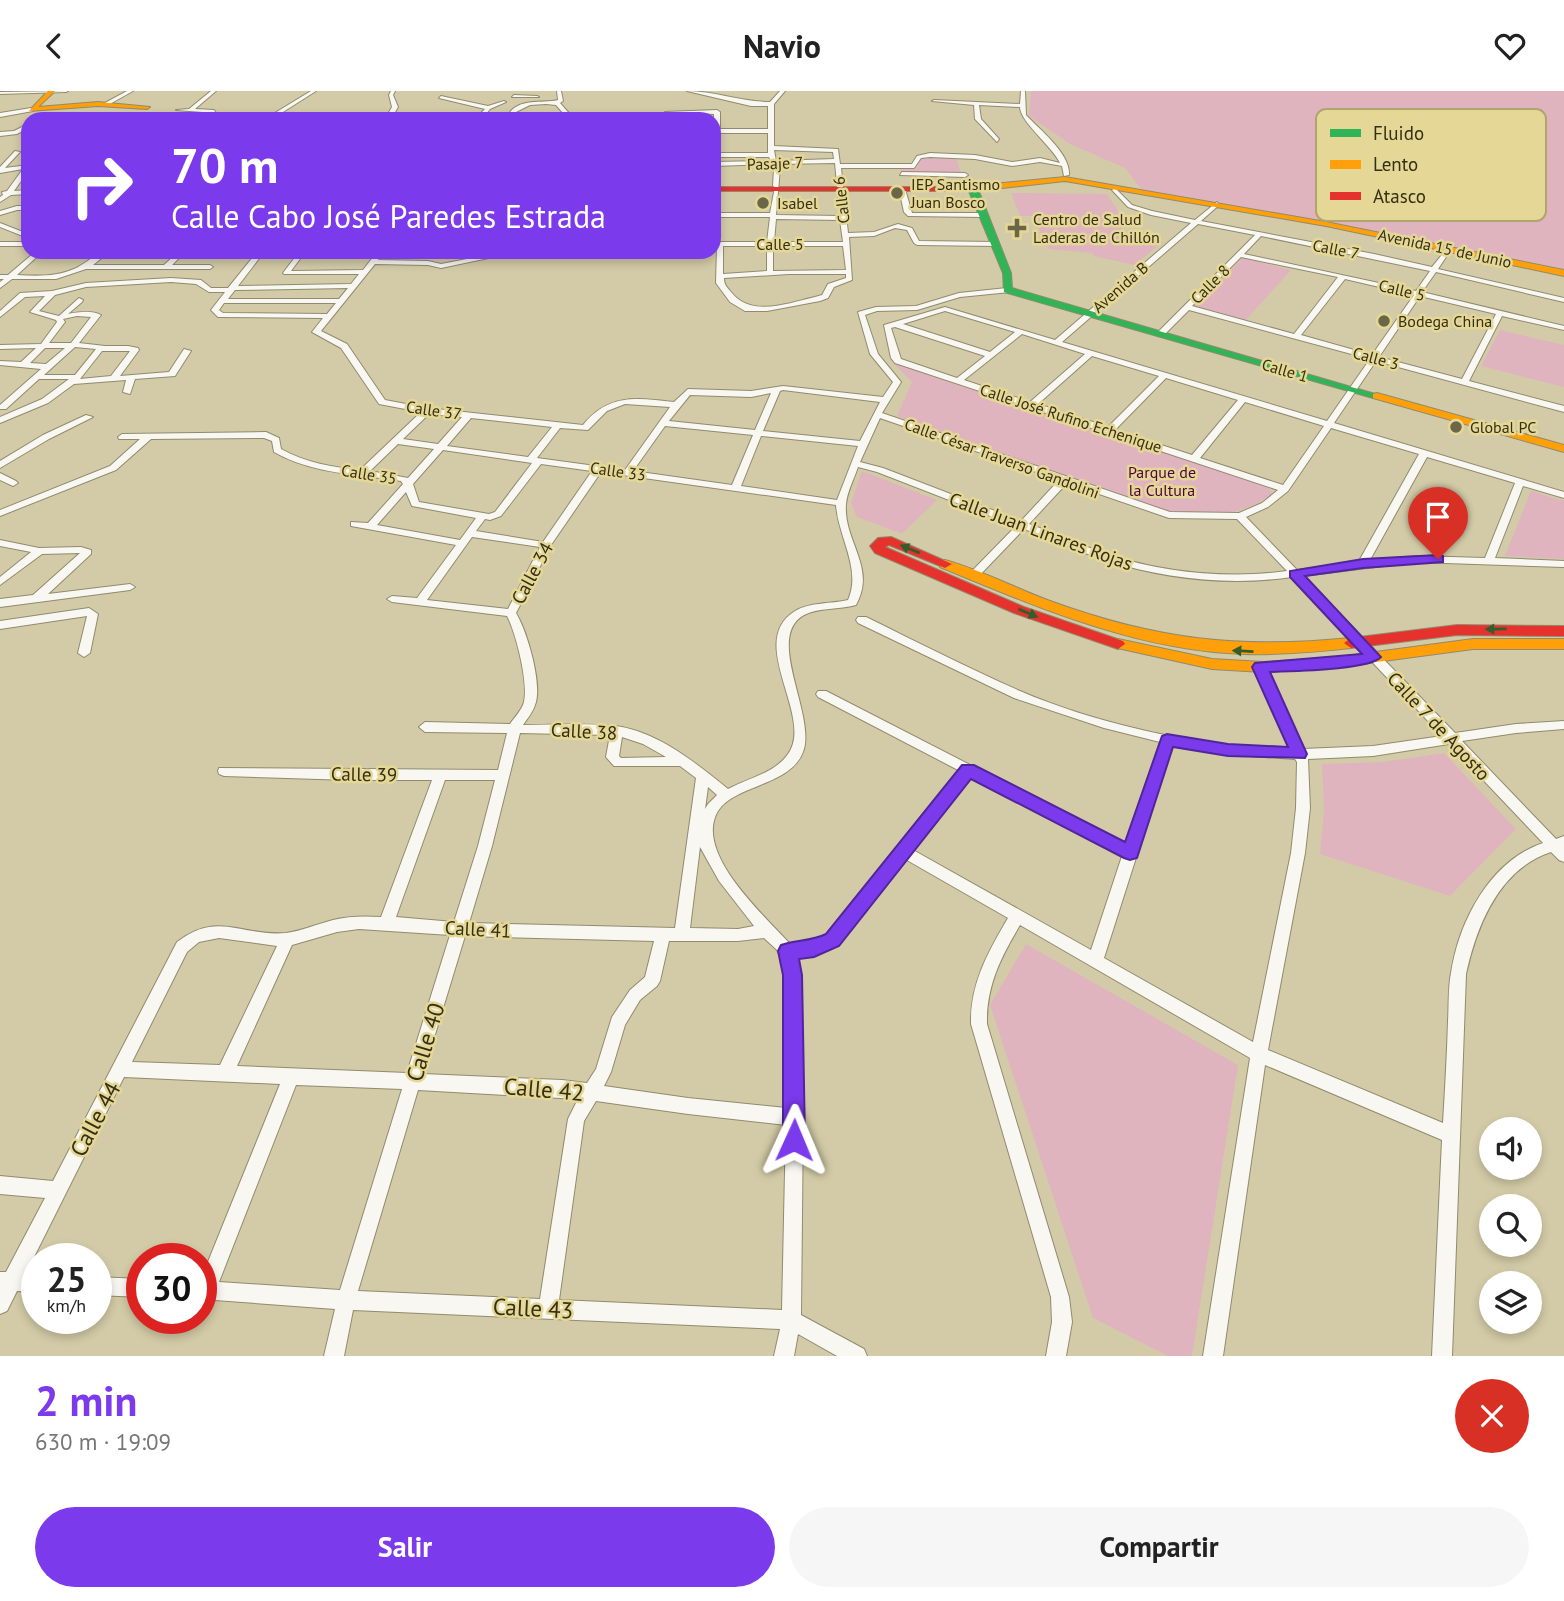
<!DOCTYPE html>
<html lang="es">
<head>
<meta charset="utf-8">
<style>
  :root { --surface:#fff; --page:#f6f6f6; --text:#222; --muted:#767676; --accent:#7c3aed }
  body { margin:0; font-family:"PT Sans",sans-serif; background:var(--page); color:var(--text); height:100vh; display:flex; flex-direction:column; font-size:26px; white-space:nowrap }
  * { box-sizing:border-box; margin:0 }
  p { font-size:23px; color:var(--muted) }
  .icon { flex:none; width:38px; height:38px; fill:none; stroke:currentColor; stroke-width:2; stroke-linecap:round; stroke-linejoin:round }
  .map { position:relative; height:1265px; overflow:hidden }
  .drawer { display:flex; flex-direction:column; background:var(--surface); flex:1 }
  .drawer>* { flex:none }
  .banner { position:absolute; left:21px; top:21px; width:700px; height:147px; border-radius:21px; box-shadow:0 4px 10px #0003; background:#7c3aed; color:#fff; overflow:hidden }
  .tools { position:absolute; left:1479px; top:1026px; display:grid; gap:14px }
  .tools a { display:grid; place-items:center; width:63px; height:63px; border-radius:50%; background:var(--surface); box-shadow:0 4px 10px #0003; font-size:35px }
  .speed { position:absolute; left:21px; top:1152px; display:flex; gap:14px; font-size:35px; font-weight:700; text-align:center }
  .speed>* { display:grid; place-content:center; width:91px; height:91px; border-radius:50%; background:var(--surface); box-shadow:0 4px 10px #0003; line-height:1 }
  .speed small { font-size:18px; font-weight:400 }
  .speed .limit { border:10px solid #d22; background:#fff; color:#111 }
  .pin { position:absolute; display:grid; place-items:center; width:60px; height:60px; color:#fff; margin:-72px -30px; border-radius:50% 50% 50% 0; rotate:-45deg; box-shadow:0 0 7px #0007 }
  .pin .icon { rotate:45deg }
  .me { position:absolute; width:77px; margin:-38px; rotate:1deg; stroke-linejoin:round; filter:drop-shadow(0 0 5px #0008) }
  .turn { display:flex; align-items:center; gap:24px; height:147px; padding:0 35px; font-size:32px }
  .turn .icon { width:91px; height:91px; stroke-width:2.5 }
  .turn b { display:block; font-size:49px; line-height:60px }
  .round { display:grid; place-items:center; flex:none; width:74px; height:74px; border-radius:37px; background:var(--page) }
  .headline { display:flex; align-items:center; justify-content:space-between; height:119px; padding:0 35px }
  h1 { font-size:42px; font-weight:800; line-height:52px; color:var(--accent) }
  .cta { display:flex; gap:14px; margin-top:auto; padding:14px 35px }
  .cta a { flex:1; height:80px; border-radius:42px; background:var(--accent); color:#fff; font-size:28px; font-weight:800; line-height:80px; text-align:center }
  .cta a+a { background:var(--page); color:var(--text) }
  header { display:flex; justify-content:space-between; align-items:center; height:91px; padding:0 35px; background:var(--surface); font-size:32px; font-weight:800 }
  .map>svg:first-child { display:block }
  .green { fill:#dfb4bf }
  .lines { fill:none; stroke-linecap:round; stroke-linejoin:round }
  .street-casing { stroke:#908b6e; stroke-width:2 }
  .fast-casing { stroke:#908b6e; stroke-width:2 }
  .slow-casing { stroke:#908b6e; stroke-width:2 }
  .jam-casing { stroke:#908b6e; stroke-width:2 }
  .street { fill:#f8f7f2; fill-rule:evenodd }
  .fast { fill:#30b455; fill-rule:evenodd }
  .slow { fill:#ff9f0a; fill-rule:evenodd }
  .jam { fill:#e5322d; fill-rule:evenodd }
  .oneway { fill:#335e2b }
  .route { fill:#7c3aed; stroke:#51269a; stroke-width:2 }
  .poi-dot { fill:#6c6648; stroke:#e5d795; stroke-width:2.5 }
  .labels { text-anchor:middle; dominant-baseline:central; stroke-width:5; stroke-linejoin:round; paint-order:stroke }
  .far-street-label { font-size:16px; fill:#352f15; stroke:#e5d795 }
  .far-poi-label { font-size:16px; fill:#352f15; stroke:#e5d795; text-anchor:start }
  .far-park-label { font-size:16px; fill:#4c043e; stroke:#e5d795 }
  .street-label { font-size:19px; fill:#352f15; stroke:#e5d795 }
  .near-street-label { font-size:23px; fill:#352f15; stroke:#e5d795 }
  .key { fill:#e5d795; stroke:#b0a56f; stroke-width:2 }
  .key-label { font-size:19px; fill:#352f15 }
</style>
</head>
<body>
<header><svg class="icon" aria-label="back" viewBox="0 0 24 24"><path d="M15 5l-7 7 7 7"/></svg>Navio<svg class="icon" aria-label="heart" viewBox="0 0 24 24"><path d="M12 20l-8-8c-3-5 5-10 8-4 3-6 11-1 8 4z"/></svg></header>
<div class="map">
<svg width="1564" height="1265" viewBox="0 0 1564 1265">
  <rect width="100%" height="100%" fill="#d3cba7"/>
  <path class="green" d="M1031,0H1564V178L1352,135L1141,98L1125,77L1070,53L1029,25Z
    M923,65L956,67L961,82H901L900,76H918L917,68Z
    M1011,102L1107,103L1122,126L1121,140L1163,151L1134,174L1094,165L1092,162L1049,158L1032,125H1020Z
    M1243,167L1291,179L1246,229L1195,215Z
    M1500,239L1564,254V296L1481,275Z
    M890,269L1268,396L1273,402C1239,429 1193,427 1153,418L897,325L912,291Z
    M862,380L937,409L902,443L857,426L851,412Z
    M1531,400L1564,410V468L1505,465Z
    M1444,662L1516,738L1450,805L1320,763L1324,719L1322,673L1383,671Z
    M1026,853L1238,974L1192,1265H1168L1093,1227L990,914Z"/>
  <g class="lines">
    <g class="street-casing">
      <path id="street" d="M68,0L66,1L0,3V1Z
        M127,0H133L108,14L103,13Z
        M211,0H216L195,18L214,19L216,22L176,19L189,18Z
        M311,0H316L272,28H265Z
        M391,0H395L393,4L398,16L391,28H385L392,16L389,4Z
        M557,0H561L563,10L560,12L574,28H568L566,26H515L518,28H512L508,24C519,6 542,13 558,9ZM546,13L556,14L563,22H514L530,14Z
        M687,0C715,0 741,11 770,11L780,0H785L774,13V55L838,58L840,73H912L917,65L930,62L975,64L1012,71L1040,67L1060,72C1052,55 1020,31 1020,16L979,14L981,28L999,48L997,51L975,28L974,14L932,10L934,9L1020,13L1021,0H1025L1026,24C1039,38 1071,63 1069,84L1064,85L1062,75L1040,71L1012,75L975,68L930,66L921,67L914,77H841L848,142L874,141L898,133L912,137L919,150L996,151L999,153L996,155L917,154L914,152L907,139L895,137L874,145L849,146L852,189L834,196L828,207L820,210L767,220H745L730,211L716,192L717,155H714V151H767L770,126H714V122H770L775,96L773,95L774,77L772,73L714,75V71L771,70L769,66H714V62H768V42H714V23L665,21L717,19L720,21V38H768V15H751ZM774,59L833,61L834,68L776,70ZM835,72L840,125L776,124L780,77L778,73ZM776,128L840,129L843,151H774ZM723,155H767V180L723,183ZM773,155H843L846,179L773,180ZM789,183H846V187L828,193L822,204L815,206C788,212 751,227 731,201C727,196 724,194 724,187Z
        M514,4L537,5L539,6H512Z
        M441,5L488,15L504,10L506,11L490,18L486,23L489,28H483L480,23L485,18L439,7Z
        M31,17L33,20L0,26V22Z
        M125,24L209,28H38L41,26Z
        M28,33V37L17,43L0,45V41L14,40Z
        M15,60L20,61L5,77L28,74V80L14,100L28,99V103L11,104L0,111V106L3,104L2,101L7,100L23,78L0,82V76Z
        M902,81L965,82L968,84L965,86L900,84Z
        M902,96L905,98L912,122H984L987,124L984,126L908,125L904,121L899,98Z
        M1115,97L1132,114L1152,120L1195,129L1217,111L1219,114L1201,130L1374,163L1432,176L1449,155L1452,157L1438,178L1564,207V211L1436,181L1422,201L1564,235V239L1502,225L1469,290L1564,315V321L1376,270L1334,332L1564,401V407L1523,395L1495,467L1564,470V476L1416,471L1303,485L1455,642L1516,633L1564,630V638L1516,642L1462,650L1556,748L1564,745V771L1559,769L1551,761C1499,778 1477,834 1466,883L1452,1265H1432L1442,1049L1265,974L1223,1265H1203L1250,967L1020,834C1001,866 986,895 987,933L1069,1206L1072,1231L1066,1265H1046L1052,1231L1051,1206L971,933C970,893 988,861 1008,827L905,768L838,854L814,864L797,866L803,1026L801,1224L864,1258L867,1265H837L798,1243L794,1265H774L780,1238L353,1219L344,1265H324L335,1218L201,1208V1188L280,993L124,986L26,1182L37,1183V1201L17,1200L7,1220L0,1223V1181H6L45,1107L0,1103V1085L53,1090L177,851C218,819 242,846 286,842C302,840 317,833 333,829C348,825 365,825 381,826L432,689H351L224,685L219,683L218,680L219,677L498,679L507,642L425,641L419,636L425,631L510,633C514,627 520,621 523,614C530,596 516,542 507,525L392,511L387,508L392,505L417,507L456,454L351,435V431L368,432L403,393L401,390C358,383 312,383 274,361L272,350L264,347L151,348L116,379L0,425V419L110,375L140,348H119L118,346L122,343L266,341L279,347L281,358C306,372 333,376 360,379L421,321L379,313L341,257L312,241L323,227L218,226L211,219L225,201H209L196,193L171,191L86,196L55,204L39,220L59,225L79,207L83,209L82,211L68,223C78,221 92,219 101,224L79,252L105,255H128L138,257L139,259L120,285L169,281L184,258L191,260L175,285L135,288L130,303L123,301L126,289L74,293L48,312L0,332V326L42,308L69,288H39L6,318H0V314L41,278L0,274V270L21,271L36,257L0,258V254L41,253L57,231L56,229L30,221L45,205L25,206L0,226V220L20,202L52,200L86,192L171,187L201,189L211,197H228L257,161H264L238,195L351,193L359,183H284L283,182L299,161H305L291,180L363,179L377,161H384L378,169L428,170L441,173L503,161H517L441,177L428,174L375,173L321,240L347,253L385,309L427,317L583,334C609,302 637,307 674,311L688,298L751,300L783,295L883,306L893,291L870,263L858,221L876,216L916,215L959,202L1007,197H1010V201L960,206L917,219L877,220L865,224L878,263L901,291L882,322L1170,421L1239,422L1262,412L1278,399L895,272L891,267L884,234L945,216L1055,249L1191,132L1151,124L1128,116L1112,99ZM1198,133L1255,144L1156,243L1163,245L1189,219L1370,268L1327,330L1062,251ZM1261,145L1430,180L1416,200L1244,163ZM1241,166L1338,186L1294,243L1192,215ZM1345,188L1414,204L1372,264L1301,244ZM348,197L339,208H228L235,199ZM1420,205L1496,223L1462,288L1379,266ZM224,212H336L327,223L223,222L219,219ZM945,220L1015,241L990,261L903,233ZM77,225L91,226L71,252H49L65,231L63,228ZM895,236L985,265L957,287L901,268L891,237ZM1022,243L1085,263L1030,311L964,289ZM75,256L96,258L75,284H44ZM45,257H65L46,273L30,272ZM102,260H130L111,285L80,288ZM1092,265L1159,285L1108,336L1038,313ZM1166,287L1238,309L1192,364L1115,339ZM783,299L880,311L860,350L763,340L780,300ZM771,302L755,339L669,330L690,304L751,306ZM1245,311L1324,335L1283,394L1200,367ZM625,313L670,316L625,379L537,367L560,337L588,339L607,320ZM429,323L462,326L438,353L403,348ZM471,327L552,336L528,366L447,355ZM880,327L1059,389L1021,430L883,377L860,371ZM665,335L753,344L732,394L633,380ZM1331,337L1419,363L1359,470L1297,479L1246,426L1268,416L1288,400ZM761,345L858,355L837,409L741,395ZM398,353L434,358L408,387L370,380ZM443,359L532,372L495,421L489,423L419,411L413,393ZM1427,366L1515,392L1485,467L1416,465L1370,469ZM541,373L592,380L543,451L476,440L485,428L490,429L501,425ZM858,376L877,381L1016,435L970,482L969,484L970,486H978L1024,438C1051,448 1077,460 1105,469C1165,488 1230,495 1292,486L1442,645L1373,655L1303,658L1266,576L1260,572L1254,576L1291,658C1208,658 1096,633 1020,600C968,577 917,551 866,526H858L856,529L858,532L1014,607L1104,637L1160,651L1126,754L826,600H818L816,603L818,606L960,680L828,844L813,850L790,853C765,825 693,762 718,720C726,707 744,701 758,695C775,688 796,680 803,661C817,625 764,546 804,524C819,516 839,519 856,514C877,476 843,450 846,413C847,401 854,388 858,376ZM601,381L836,414C838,446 862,478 848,509C831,513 810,511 795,520C745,551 815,626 788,663C774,683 748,687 728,698C696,672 657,640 615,635C585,632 553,634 523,634C527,628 533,621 535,614C543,594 527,540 516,522L551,454ZM1067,392L1169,427L1237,428L1287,480C1230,488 1164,482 1110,464C1082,455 1056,443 1029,433ZM406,401L412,415L476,427L460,449L377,434ZM472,446L540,456L508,518L427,509ZM520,642L610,644L606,666L614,675H680L696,687L675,837L469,832L492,755ZM622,646L643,653L666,666L621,667L619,665ZM1449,653L1543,752C1490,770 1459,830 1451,882C1448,897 1449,914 1448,930C1447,964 1445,998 1443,1032L1268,959L1305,762L1310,717L1308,668L1373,665ZM1172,654L1237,664L1295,668L1297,671L1296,717L1291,762L1253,951L1104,867ZM970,685L1122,765L1091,859L913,759ZM445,689H495L478,755L454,831L396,826ZM708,696L717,704L708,713L705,718ZM700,756L719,790L754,835L738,838L690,837ZM359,838L450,844L407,982L237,975L292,854L337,841ZM465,845L654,850L645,886L630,899L612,926L596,978L587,992L562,989L423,983ZM219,847L277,855L220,974L132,971L187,861L199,851ZM764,847L777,859L783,870L786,1017L688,1007L604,995L611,981L625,934L640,909L657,895L660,890L669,850H738ZM296,994L402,998L340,1199L219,1191ZM418,999L578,1008L568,1028L540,1208L358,1200ZM596,1010L688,1023L786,1034L782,1219L559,1209L584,1030Z
        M17,115H28V119H17L0,124V120Z
        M0,132L28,143V147L0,136Z
        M0,151H28V155H0Z
        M35,161H42L17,184C36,185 56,186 74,178C86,173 96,161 109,161L93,174H164L178,161H185L172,174H210L213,176L210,178H86L56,188H12L0,197V191L4,188H0V184H8Z
        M86,324L93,326L49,348L0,377V370L43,344Z
        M0,382L16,390L18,392L13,395L0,389Z
        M0,449L39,457L81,456L91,459V463L48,503L130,493L135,496L130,499L0,516V508L33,504L80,462L42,463L0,494V486L31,461L0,455Z
        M89,517L98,523L90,562L84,566L78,562L87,525L0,538V530Z
        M96,1186L142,1188V1206L96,1204Z"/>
    </g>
    <g class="fast-casing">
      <path id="fast" d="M966,93H972L978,98L1011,182L1012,197L1382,305L1373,307L1004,201L1003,182Z"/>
    </g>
    <g class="slow-casing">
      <path id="slow" d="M48,0H55L38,16L98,11L150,16L147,18L98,15L29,20Z
        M1065,86L1326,131L1564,179V185L1326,135L1065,90L974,100H946L942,98Z
        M1377,302L1564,354V361L1373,307V303Z
        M945,469C981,479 1015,497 1050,510C1157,549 1239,558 1351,547L1358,552L1351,557C1315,561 1280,564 1244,563C1138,560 1037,516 940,476V470Z
        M1118,548L1212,568L1263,571L1331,567L1473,548H1564V558H1473L1331,577L1263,581L1212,578L1113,556L1111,553Z"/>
    </g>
    <g class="jam-casing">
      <path id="jam" d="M714,96H946L950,98L946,100H714Z
        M891,446L952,473L945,477L889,454L885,456L1024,516L1123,550L1125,553L1118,558L1014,522L875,462L870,455L878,447Z
        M1457,534L1564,535V545L1457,544L1351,557L1344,552L1351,547Z"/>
    </g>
    <use href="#street" class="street"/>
    <use href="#fast" class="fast"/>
    <use href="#slow" class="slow"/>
    <use href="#jam" class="jam"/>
  </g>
  <defs><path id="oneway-solid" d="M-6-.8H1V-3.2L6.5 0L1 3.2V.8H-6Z" transform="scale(1.75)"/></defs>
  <g class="oneway">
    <use href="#oneway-solid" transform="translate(910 458) rotate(-158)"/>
    <use href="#oneway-solid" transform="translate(1028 522) rotate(23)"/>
    <use href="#oneway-solid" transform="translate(1496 538) rotate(179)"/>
    <use href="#oneway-solid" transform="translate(1243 560) rotate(-177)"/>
  </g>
  <path class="route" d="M1438,464L1443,465V471L1363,477L1305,485L1381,566C1370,579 1290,580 1270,581L1307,663L1305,667L1228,665L1173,656L1137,767L1130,769L1124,767L971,688L839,855L814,866L799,868L802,884L805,1049L802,1057L794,1060L786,1057L783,1049V884L778,860L781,854C796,849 811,850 826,843L962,674H974L1125,751L1162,645L1167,643L1228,653L1288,656L1252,576L1255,572L1362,563L1290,486V480L1363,468Z"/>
  <g class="poi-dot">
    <circle cx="897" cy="102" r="7"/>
    <circle cx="763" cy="112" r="7"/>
    <path d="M1013.5 126.5h7v7h7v7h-7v7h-7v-7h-7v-7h7z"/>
    <circle cx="1384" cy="230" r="7"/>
    <circle cx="1456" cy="336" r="7"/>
  </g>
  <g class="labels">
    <g class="far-street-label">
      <text transform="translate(775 72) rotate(-2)">Pasaje 7</text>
      <text transform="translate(841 109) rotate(-97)">Calle 6</text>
      <text x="780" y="153">Calle 5</text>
      <text transform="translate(1445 157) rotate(12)">Avenida 15 de Junio</text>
      <text transform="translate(1336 158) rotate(11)">Calle 7</text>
      <text transform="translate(1210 193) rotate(-45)">Calle 8</text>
      <text transform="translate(1120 196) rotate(-41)">Avenida B</text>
      <text transform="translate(1402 199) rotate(13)">Calle 5</text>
      <text transform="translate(1376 267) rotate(15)">Calle 3</text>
      <text transform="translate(1285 279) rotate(16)">Calle 1</text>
      <text transform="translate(434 319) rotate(8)">Calle 37</text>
      <text transform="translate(1071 327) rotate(18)">Calle José Rufino Echenique</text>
      <text transform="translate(1002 367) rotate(20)">Calle César Traverso Gandolini</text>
      <text transform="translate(618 380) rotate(8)">Calle 33</text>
      <text transform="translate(369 383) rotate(9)">Calle 35</text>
    </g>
    <g class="far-poi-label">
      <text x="911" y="93">IEP Santismo<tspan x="911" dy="18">Juan Bosco</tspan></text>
      <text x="777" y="112">Isabel</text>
      <text x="1033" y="128">Centro de Salud<tspan x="1033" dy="18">Laderas de Chillón</tspan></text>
      <text x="1398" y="230">Bodega China</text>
      <text x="1470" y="336">Global PC</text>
    </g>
    <g class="far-park-label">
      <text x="1162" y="381">Parque de<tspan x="1162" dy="18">la Cultura</tspan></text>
    </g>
    <g class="street-label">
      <text transform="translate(1041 440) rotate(20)">Calle Juan Linares Rojas</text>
      <text transform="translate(532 482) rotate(-62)">Calle 34</text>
      <text transform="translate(1439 635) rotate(47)">Calle 7 de Agosto</text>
      <text transform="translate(584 640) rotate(3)">Calle 38</text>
      <text transform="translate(364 683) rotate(1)">Calle 39</text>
      <text transform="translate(478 838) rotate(3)">Calle 41</text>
    </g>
    <g class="near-street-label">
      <text transform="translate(425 951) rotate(-73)">Calle 40</text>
      <text transform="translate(544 998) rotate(5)">Calle 42</text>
      <text transform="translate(95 1028) rotate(-62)">Calle 44</text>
      <text transform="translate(533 1217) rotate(3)">Calle 43</text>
    </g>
  </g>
  <rect x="1316" y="18" width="230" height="112" rx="10" class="key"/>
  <rect x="1330" y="38" width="31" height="8" fill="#30b455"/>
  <rect x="1330" y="69" width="31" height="9" fill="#ff9f0a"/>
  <rect x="1330" y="101" width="31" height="8" fill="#e5322d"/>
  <g class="key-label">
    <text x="1373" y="49">Fluido</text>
    <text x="1373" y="80">Lento</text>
    <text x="1373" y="112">Atasco</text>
  </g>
</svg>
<div class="tools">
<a><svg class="icon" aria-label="sound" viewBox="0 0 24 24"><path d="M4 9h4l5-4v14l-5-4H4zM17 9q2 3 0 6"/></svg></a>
<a><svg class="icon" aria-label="search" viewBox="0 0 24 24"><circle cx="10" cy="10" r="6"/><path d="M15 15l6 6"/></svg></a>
<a><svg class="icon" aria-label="layers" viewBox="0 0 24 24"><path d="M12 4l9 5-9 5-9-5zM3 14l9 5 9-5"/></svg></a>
</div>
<div class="speed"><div>25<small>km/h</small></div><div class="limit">30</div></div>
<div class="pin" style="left:1438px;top:468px;background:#d93025"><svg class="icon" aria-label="arrive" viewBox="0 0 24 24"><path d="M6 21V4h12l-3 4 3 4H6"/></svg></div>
<svg class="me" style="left:794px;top:1049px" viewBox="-20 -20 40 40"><path d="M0-17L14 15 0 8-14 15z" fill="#7c3aed" stroke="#fff" stroke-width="4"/></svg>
<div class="banner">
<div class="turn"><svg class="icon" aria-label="right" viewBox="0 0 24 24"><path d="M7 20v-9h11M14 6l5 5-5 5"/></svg><div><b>70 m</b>Calle Cabo José Paredes Estrada</div></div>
</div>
</div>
<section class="drawer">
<div class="headline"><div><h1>2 min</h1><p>630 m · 19:09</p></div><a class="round" style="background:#d93025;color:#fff"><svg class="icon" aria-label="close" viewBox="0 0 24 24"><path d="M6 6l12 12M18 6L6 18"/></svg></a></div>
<div class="cta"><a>Salir</a><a>Compartir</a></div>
</section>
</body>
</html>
